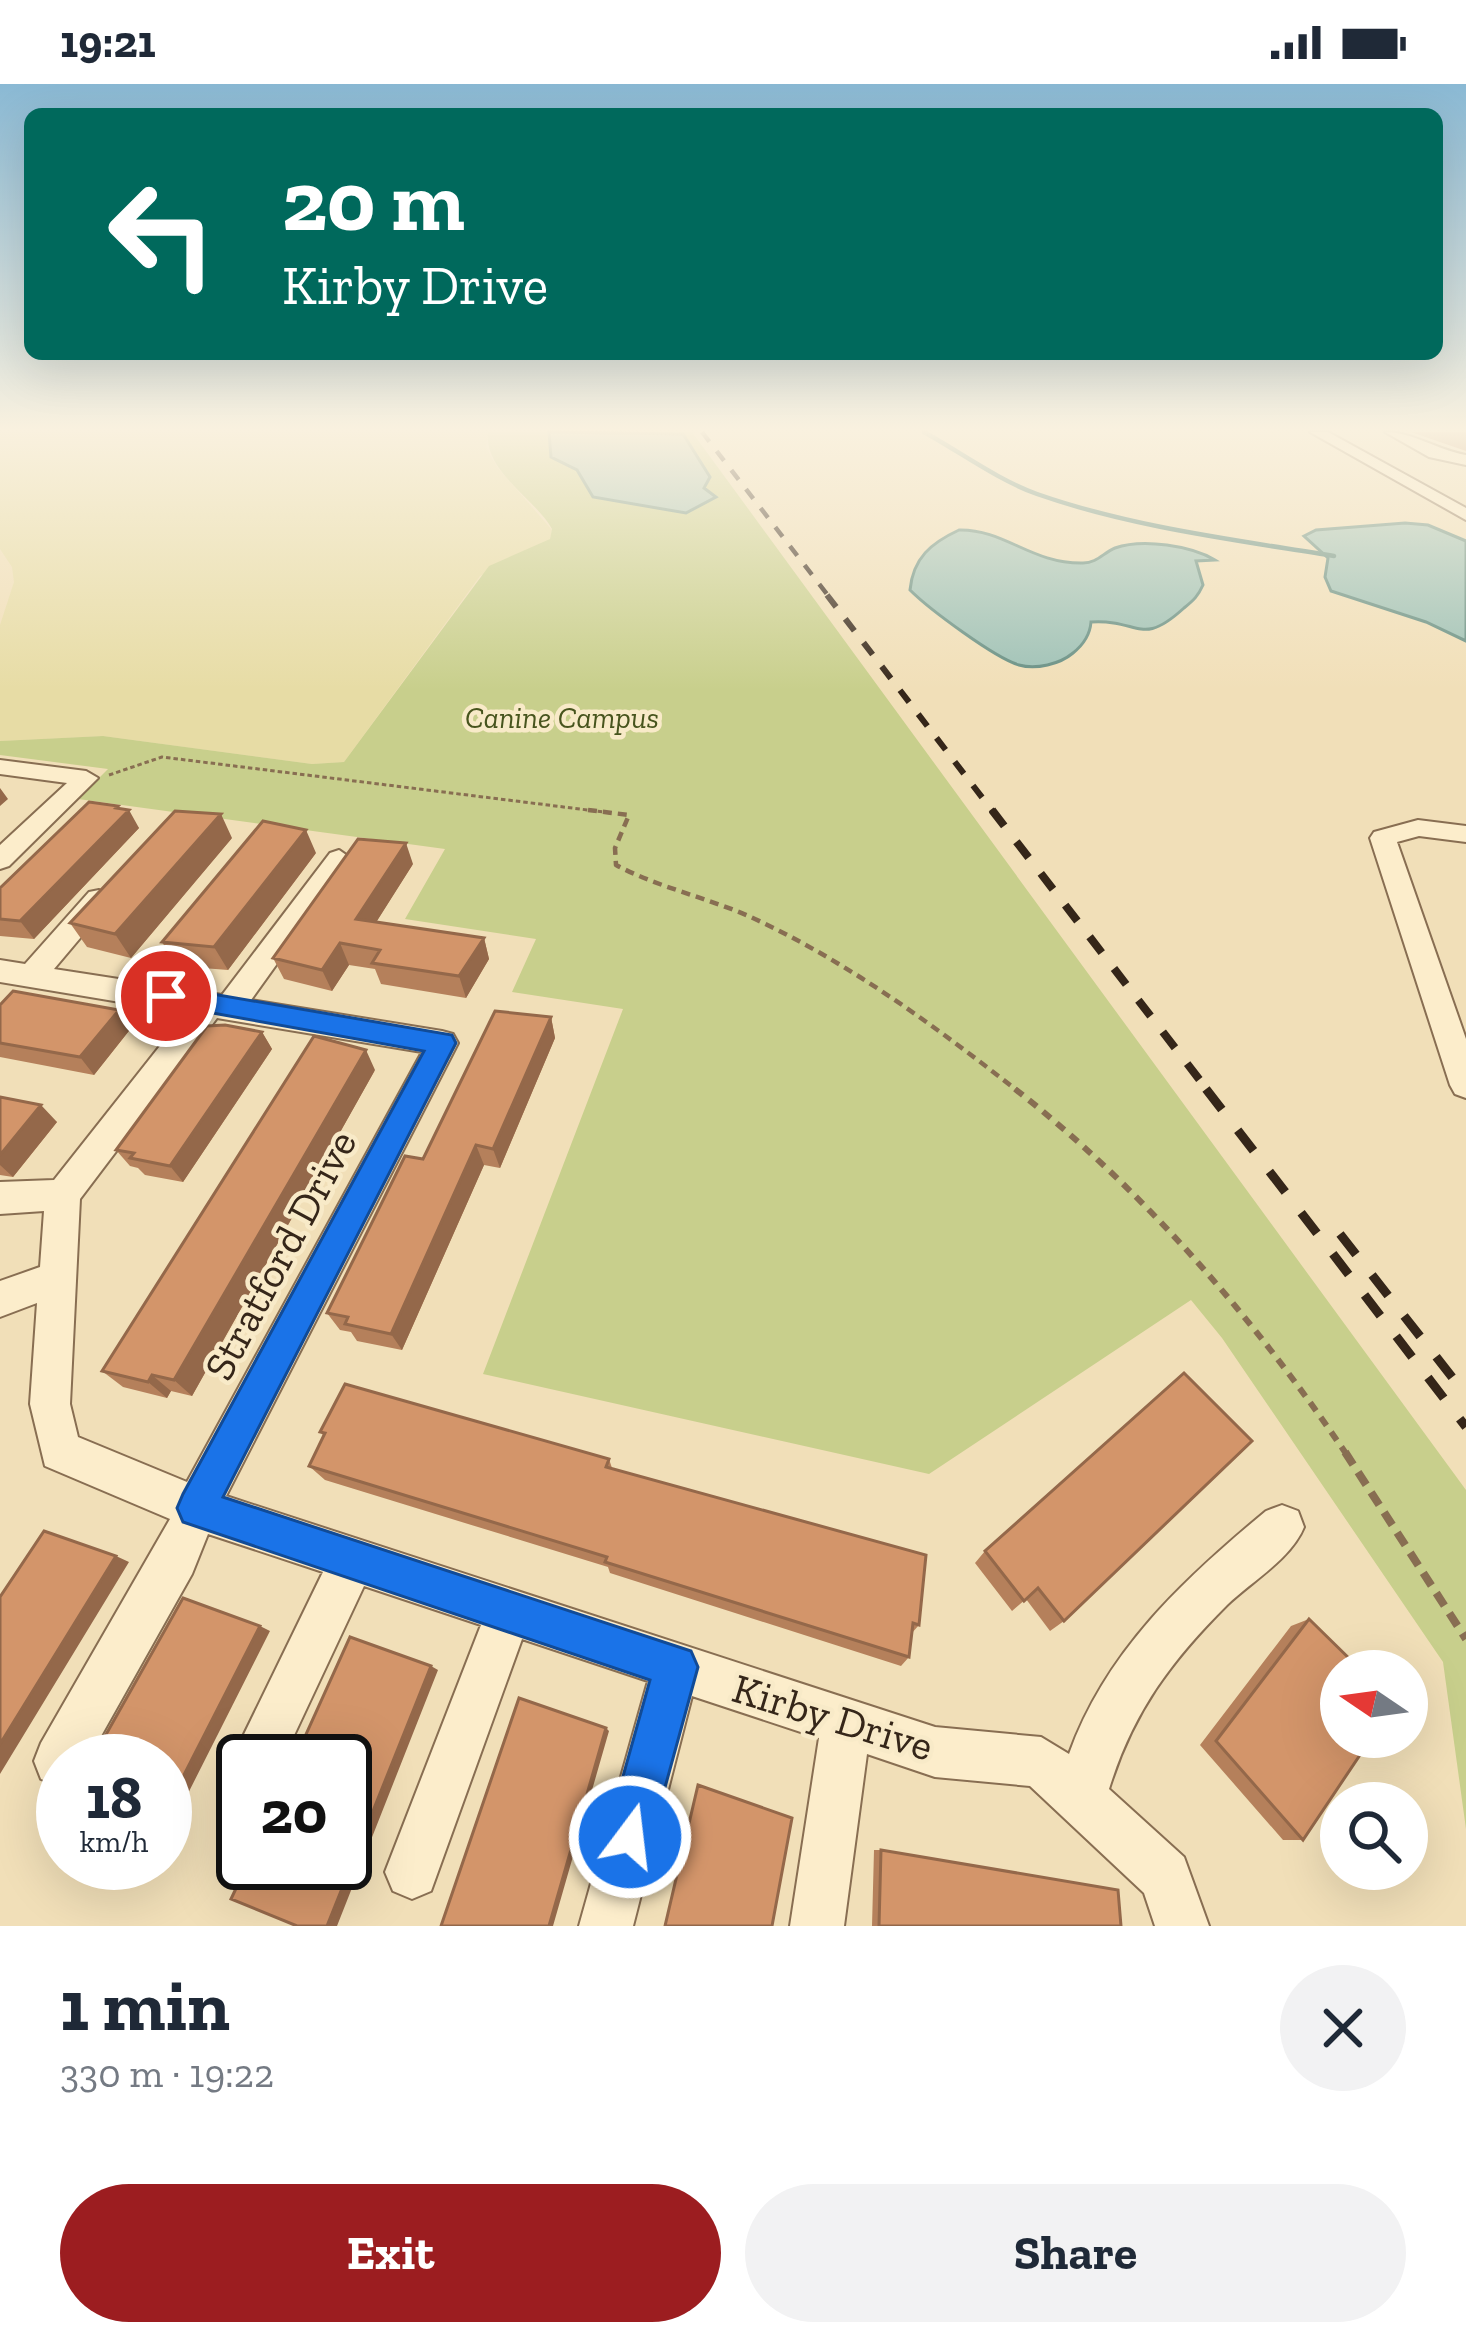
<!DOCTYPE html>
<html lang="en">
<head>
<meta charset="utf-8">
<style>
  :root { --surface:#fff; --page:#f2f2f3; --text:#1f2937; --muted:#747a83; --accent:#9c1d20 }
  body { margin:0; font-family:"Zilla Slab",serif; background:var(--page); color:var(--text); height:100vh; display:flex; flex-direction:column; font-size:45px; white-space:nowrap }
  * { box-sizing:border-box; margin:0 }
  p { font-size:39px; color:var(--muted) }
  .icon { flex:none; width:66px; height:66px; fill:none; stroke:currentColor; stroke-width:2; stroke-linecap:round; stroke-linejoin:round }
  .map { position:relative; height:1842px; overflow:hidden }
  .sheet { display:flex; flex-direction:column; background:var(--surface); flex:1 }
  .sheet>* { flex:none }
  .guide { position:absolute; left:24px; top:24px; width:1419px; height:252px; border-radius:18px; box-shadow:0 12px 48px #0002; background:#00695c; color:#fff; overflow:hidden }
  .needle { width:78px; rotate:283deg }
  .buttons { position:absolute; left:1320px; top:1566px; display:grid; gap:24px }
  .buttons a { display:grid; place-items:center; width:108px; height:108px; border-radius:50%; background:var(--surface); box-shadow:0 12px 48px #0002; font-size:60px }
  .speed { position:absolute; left:36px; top:1650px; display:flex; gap:24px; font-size:60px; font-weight:700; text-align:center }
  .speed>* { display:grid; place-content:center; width:156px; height:156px; border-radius:50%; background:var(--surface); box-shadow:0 12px 48px #0002; line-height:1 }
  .speed small { font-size:30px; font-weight:400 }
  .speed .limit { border:6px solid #111; border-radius:18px; background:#fff; color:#111 }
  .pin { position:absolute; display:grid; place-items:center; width:102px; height:102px; color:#fff; margin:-51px; border:6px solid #fff; border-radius:50%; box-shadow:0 3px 12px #0007 }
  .me { position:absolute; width:132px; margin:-66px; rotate:15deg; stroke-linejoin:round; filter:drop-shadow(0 0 9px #0008) }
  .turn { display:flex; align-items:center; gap:42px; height:252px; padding:0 60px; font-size:54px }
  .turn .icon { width:156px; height:156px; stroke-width:2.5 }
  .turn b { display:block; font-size:84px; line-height:102px }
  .round { display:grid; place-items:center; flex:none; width:126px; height:126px; border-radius:63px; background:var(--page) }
  .summary { display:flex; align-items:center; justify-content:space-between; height:204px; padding:0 60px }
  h1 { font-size:72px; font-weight:800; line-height:90px }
  .button { display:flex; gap:24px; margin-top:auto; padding:24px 60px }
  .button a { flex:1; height:138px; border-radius:72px; background:var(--accent); color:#fff; font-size:48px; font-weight:800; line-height:138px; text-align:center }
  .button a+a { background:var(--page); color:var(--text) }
  .status { display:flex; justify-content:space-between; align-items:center; height:84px; padding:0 60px; background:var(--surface); direction:ltr }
  .status svg { height:33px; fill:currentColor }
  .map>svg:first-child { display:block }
  .farmland { fill:#e7dca5 }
  .green { fill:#c8cf8c }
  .water { fill:#9dc1b6; stroke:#658e83; stroke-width:3 }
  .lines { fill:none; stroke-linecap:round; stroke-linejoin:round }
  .stream { stroke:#658e83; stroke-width:4.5 }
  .minor-casing { stroke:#886e52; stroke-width:4 }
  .path-far3 { stroke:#886e52; stroke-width:3; stroke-dasharray:4.5 3; stroke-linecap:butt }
  .path-far2 { stroke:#886e52; stroke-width:4.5; stroke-dasharray:9 6; stroke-linecap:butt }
  .path-far1 { stroke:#886e52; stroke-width:6; stroke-dasharray:10 8; stroke-linecap:butt }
  .path { stroke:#886e52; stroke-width:8; stroke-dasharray:15 9; stroke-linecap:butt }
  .minor { fill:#fcedcb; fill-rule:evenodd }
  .rail-far3 { stroke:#352619; stroke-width:4.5; stroke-dasharray:12 12; stroke-linecap:butt }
  .rail-far2 { stroke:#352619; stroke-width:6; stroke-dasharray:15 15; stroke-linecap:butt }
  .rail-far1 { stroke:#352619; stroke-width:8; stroke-dasharray:20 20; stroke-linecap:butt }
  .rail { stroke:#352619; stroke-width:9; stroke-dasharray:26 26; stroke-linecap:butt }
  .wall { fill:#b5805b }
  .shaded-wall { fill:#94684a }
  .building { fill:#d3956a; stroke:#94684a; stroke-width:3 }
  .route { fill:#1a73e8; stroke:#114b97; stroke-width:3 }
  .labels { text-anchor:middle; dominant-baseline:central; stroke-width:9; stroke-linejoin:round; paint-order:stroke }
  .far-park-label { font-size:30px; font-style:italic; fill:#47541d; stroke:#f8eac8 }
  .near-street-label { font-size:42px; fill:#352619; stroke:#f8eac8 }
</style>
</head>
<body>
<div class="status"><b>19:21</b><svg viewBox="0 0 49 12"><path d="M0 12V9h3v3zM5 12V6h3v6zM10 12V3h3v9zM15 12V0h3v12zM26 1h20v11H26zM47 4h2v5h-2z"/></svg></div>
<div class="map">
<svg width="1466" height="1842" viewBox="0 0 1466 1842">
  <rect width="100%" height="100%" fill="#f1dfb8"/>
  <path class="farmland" d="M0,348H488L486,363L497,383L552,446L550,455L538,463L480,492L344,678L312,680L103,652L0,657V541L14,498L12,483L0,465Z"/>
  <path class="green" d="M488,348H549L552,373L704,404L679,348H692L1466,1406V1745L1443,1578L1222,1254L1191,1216L929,1390L483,1290L623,925L512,908L536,855L405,835L445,765L78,715L108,685L0,671V657L103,652L312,680L344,678L489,482L550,455L552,445C534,413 484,388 488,348Z"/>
  <path class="water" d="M549,348L683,350L710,393L704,404L716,413L686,429L593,413L577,386L551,373Z
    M1405,439L1428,441L1466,457V557L1426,538L1331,507L1325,493L1328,474L1304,452L1316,446Z
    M959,446C1005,445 1031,480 1083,479C1097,479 1103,469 1115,464C1143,454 1192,462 1215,476L1196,477L1203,501C1198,512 1194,516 1184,524C1140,564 1141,535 1091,538C1090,551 1083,561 1073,569C1060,580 1036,586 1019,581C995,574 929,525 910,506C913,474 931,459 959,446Z"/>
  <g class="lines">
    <path class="stream" d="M924,348C960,368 998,396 1037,410C1131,443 1236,456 1334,472"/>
    <g class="minor-casing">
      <path id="minor" d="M1310,348H1328L1466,424V436Z
        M1385,348C1413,348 1437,366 1466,371V381L1429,373Z
        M0,676L86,687L98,694L9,782L0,785V761L67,699L0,690Z
        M1418,736L1466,742V758L1419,752L1397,758L1466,955V1014L1455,1010L1450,1001L1370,754L1374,748Z
        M339,766L352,775L251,916L442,947L453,950L458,959L226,1412L935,1643L1041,1653L1069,1670C1106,1567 1184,1495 1266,1427L1282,1421L1298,1427L1304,1443C1291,1475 1252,1497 1227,1521C1170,1578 1133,1628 1109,1705L1184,1773L1209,1842H1155L1144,1809L1030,1702L935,1693L867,1670L844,1842H790L819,1654L692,1612L633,1842H579L648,1597L522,1555L431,1807L412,1815L393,1807L385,1788L481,1541L364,1502L282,1677H243V1697L231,1677L323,1488L208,1450L192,1490L87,1677H63V1700L59,1702L41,1695L34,1677L41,1659L170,1435L45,1382L30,1320L37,1219L0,1233V1197L40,1183L44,1127L0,1130V1098L54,1096L186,929L0,898V876L25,880L89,808L99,806L113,815L54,885L222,911L330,769ZM217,934L422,968L187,1398L78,1353L70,1320L80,1115Z"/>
    </g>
    <path class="path-far3" d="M109,691L162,673L612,729"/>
    <path class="path-far2" d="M588,726L629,731L615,764L616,781C659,804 710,814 755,835C851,880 936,943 1019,1008"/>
    <path class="path-far1" d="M1015,1005C1143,1105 1256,1237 1347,1371"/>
    <path class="path" d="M1345,1368L1466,1555"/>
    <use href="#minor" class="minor"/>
    <path class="rail-far3" d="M702,348L830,514"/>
    <path class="rail-far2" d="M827,511L994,729"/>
    <path class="rail-far1" d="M992,726L1209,1008"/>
    <path class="rail" d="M1206,1005L1466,1343
      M1340,1150L1466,1311"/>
  </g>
  <path class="wall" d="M1411,348H1466V367Z
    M118,722L139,744L34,855L0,852V804Z
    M232,754L131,874L87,863L70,839Z
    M316,769L228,886L177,882L162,858Z
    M413,780L376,838L484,854L489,875L466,914L381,900L375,885L349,881L332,907L284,895L273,874Z
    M0,921L132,943L94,991L0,973Z
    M551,933L555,954L500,1084L484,1081L402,1266L357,1257L351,1248L340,1246L327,1229L423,1075Z
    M262,948L272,965L183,1098L145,1091L138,1084L130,1082L116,1066Z
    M375,986L192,1312L171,1307L167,1314L123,1303L102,1287Z
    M0,1013L57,1038L13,1093L0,1091Z
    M1184,1289L1064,1537L1050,1547L1026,1515L1012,1527L975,1479L985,1467Z
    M320,1348L609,1375L612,1384L919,1541L911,1550L909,1573L901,1582L610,1489L608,1483L325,1396L309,1382L324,1352Z
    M1309,1535L1303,1756H1283L1200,1661L1291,1542Z
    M874,1766H881L1121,1842H872Z"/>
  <path class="shaded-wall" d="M0,704L8,715L0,722Z
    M118,722L124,731L129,726L139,744L34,855L20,837Z
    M221,730L232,754L131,874L115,850Z
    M306,746L316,769L228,886L214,863Z
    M406,759L413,780L365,856L356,835Z
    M484,854L489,875L466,914L459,892Z
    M340,859L349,881L332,907L322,886Z
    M119,926L132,943L94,991L80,973Z
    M551,933L555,954L500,1084L493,1065Z
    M262,948L272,965L183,1098L170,1082Z
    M366,966L375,986L192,1312L174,1296Z
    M41,1021L57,1038L13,1093L0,1081V1071Z
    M476,1061L484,1081L402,1266L391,1250Z
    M152,1291L171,1307L167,1314L148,1298Z
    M116,1472L129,1478L0,1690V1660Z
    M260,1542L270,1547L165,1755V1728Z
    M431,1582L438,1586L337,1842H327Z
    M606,1644L609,1647L553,1842H549Z
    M139,1779H153L151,1783L137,1784Z"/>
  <path class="building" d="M89,718L118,722L116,724L129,726L20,837L0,835V804Z
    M175,727L221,730L115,850L70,839Z
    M263,737L306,746L214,863L162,858Z
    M358,755L406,759L356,835L484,854L459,892L372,879L380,866L340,859L322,886L273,874Z
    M13,907L119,926L80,973L0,959V921Z
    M495,927L551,933L493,1065L476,1061L391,1250L345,1240L348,1233L327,1229L405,1072L423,1075Z
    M225,941L262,948L170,1082L130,1074L134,1069L116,1066L207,942Z
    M314,952L366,966L174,1296L152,1291L148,1298L102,1287Z
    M0,1013L41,1021L0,1071Z
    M1184,1289L1252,1357L1064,1537L1038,1504L1024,1517L985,1467Z
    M345,1300L609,1375L606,1383L926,1471L919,1541L913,1539L909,1573L605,1478L607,1473L309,1382L325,1349L320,1348Z
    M44,1447L116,1472L0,1660V1513Z
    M183,1514L260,1542L165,1728V1677H91Z
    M1309,1535L1362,1587H1341V1653H1372L1303,1756L1216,1657Z
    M350,1553L431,1582L327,1842H297L231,1815L248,1779H345V1677H294Z
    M519,1614L606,1644L549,1842H441Z
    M698,1701L792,1734L772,1842H665Z
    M63,1726V1753L51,1747Z
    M881,1766L1118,1806L1121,1842H879Z"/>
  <linearGradient id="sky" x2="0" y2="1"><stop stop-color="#8ab9d4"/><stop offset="0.57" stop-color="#f9f1df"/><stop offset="1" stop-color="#f9f1df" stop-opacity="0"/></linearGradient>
  <rect width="1466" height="606" fill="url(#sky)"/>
  <path class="route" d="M166,902L452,951L456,959L223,1413L691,1567L698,1583L647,1769L630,1776L613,1769L606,1753L650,1596L183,1438L177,1424L183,1410L424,967L157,919L153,912L157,905Z"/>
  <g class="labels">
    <g class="far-park-label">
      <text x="562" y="634">Canine Campus</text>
    </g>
    <g class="near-street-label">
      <text transform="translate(280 1171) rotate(-62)">Stratford Drive</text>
      <text transform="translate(833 1633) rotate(17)">Kirby Drive</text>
    </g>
  </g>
</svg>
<div class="buttons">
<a><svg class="needle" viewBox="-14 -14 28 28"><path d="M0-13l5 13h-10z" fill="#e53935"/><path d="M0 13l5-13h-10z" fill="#747a83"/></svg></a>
<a><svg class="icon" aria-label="search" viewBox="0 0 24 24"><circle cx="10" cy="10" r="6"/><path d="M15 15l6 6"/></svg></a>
</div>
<div class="speed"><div>18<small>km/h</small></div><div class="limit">20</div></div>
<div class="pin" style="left:166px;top:912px;background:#d93025"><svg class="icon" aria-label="arrive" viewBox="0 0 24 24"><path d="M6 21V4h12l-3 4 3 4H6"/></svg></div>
<svg class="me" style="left:630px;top:1753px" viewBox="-20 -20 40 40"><circle r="17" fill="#1a73e8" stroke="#fff" stroke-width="3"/><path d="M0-11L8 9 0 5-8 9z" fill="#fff"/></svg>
<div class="guide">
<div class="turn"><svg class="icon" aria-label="left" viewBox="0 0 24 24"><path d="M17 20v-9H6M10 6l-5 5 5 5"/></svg><div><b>20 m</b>Kirby Drive</div></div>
</div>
</div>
<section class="sheet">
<div class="summary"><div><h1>1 min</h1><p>330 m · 19:22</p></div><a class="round"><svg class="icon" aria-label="close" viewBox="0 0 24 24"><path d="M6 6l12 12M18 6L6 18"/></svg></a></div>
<div class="button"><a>Exit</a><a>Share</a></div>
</section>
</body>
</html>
